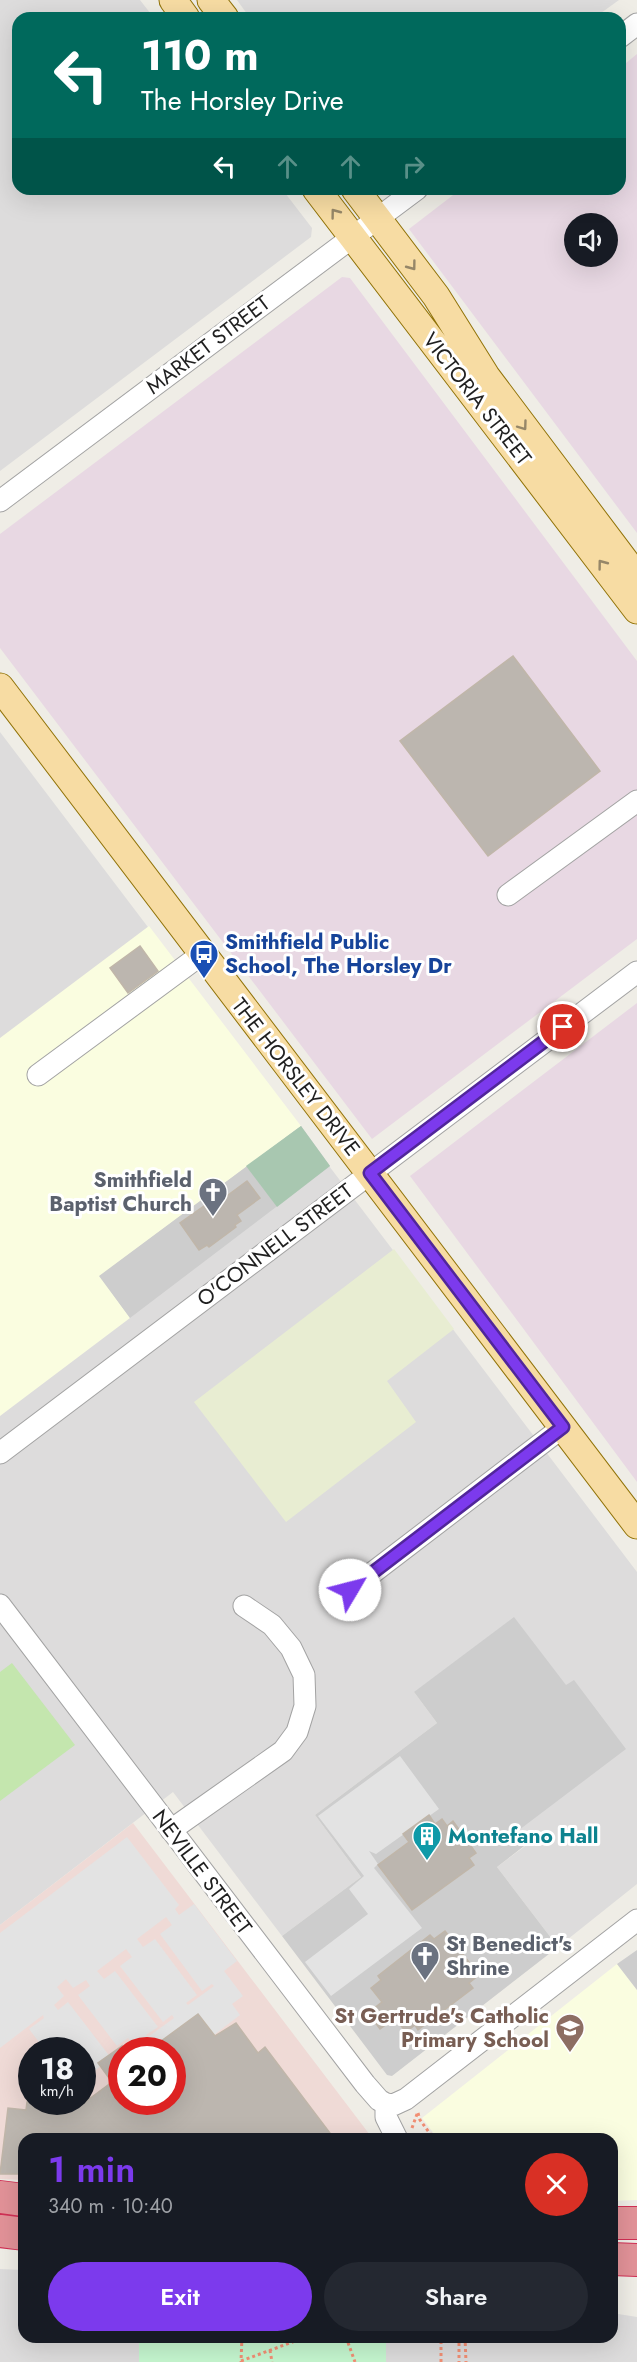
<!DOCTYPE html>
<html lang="en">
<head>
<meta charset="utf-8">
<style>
  :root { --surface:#171b24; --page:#242831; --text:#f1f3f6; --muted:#9ea1a6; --accent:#7c3aed }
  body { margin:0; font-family:Jost,sans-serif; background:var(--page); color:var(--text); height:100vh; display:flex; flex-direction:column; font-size:22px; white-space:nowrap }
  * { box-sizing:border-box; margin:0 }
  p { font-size:20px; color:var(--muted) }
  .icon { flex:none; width:33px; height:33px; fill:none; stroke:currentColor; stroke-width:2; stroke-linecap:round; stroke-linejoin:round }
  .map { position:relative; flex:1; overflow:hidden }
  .panel { position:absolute; left:18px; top:2133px; width:600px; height:210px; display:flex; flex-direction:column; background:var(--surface); border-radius:18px; box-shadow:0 6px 24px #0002 }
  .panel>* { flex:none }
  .top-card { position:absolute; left:12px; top:12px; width:614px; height:183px; border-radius:18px; box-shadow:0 6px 24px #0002; background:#00695c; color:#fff; overflow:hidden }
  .fabs { position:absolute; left:564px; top:213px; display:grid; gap:12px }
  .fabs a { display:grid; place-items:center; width:54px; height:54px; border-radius:50%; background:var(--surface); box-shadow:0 6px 24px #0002; font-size:30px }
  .speed { position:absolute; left:18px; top:2037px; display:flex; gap:12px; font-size:30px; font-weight:700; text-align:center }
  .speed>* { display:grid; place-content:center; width:78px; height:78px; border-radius:50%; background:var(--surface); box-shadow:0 6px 24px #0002; line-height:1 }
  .speed small { font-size:15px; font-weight:400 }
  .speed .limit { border:9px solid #d22; background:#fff; color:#111 }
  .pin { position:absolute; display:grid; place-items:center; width:51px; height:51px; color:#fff; margin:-26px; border:3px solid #fff; border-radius:50%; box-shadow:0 2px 6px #0007 }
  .me { position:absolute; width:66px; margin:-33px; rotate:53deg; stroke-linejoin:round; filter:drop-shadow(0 0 4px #0008) }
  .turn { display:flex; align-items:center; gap:21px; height:126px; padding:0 30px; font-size:27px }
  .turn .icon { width:78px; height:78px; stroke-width:2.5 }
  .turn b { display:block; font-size:42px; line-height:51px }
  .lanes { display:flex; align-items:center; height:57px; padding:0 30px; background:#0003; justify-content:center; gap:30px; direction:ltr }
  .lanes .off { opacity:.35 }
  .round { display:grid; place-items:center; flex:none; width:63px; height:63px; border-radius:32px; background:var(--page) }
  .headline { display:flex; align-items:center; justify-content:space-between; height:102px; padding:0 30px }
  h1 { font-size:36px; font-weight:600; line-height:45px; color:var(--accent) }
  .action { display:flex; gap:12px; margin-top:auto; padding:12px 30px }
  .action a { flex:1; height:69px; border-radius:36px; background:var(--accent); color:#fff; font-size:24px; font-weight:600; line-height:69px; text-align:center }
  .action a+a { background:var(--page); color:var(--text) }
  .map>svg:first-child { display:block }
  .residential { fill:#dddcdc }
  .commercial { fill:#efdad6; fill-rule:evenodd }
  .industrial { fill:#e8d8e3; fill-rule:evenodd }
  .education { fill:#fafde0 }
  .religious { fill:#cdcdcd }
  .farmland { fill:#e8edd2 }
  .grass { fill:#c4e6ae }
  .cemetery { fill:#a8c7b0 }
  .park { fill:#c5f6cf }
  .parking { fill:#e3e3e3; fill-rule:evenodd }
  .building { fill:#bcb6af; stroke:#c0b6a9; stroke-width:1.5 }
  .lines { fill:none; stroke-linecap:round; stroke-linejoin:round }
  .minor-casing { stroke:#a3a3a3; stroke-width:23 }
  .major-casing { stroke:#917308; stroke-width:29 }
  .highway-casing { stroke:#d12f54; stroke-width:34 }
  .path { stroke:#f28f74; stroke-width:3; stroke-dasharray:3 3; stroke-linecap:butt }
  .minor { stroke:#fff; stroke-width:21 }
  .major { stroke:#f7dca3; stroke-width:27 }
  .highway { stroke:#e29298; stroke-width:32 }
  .oneway { stroke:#968768 }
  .route-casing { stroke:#51269a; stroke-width:15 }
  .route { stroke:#7c3aed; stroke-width:10 }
  .labels { text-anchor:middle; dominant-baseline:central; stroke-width:6; stroke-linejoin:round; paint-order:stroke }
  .street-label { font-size:21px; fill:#1f1f1f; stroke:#fff }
  .transit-label { font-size:21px; font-weight:bold; fill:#164399; stroke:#fff; text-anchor:start }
  .worship-label { font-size:21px; font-weight:bold; fill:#5b616d; stroke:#fff; text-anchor:end }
  .culture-label { font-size:21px; font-weight:bold; fill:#0d838f; stroke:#fff; text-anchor:start }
  .education-label { font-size:21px; font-weight:bold; fill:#785e54; stroke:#fff; text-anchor:end }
</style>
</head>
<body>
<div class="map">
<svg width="637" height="2362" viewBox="0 0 637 2362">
  <rect width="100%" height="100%" fill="#efede6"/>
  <path class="residential" d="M0,0H140L154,18H18V189H282L312,228L311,237L0,471Z
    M237,0H619L594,18H250Z
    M0,732L637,1572V1884L558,1947L497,1867L528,1844L518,1831L574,1681L567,1686L414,1692L437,1723L315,1815L361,1877L282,1936L173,1792L0,1925Z
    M0,2269L24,2270V2337H139V2362H0Z
    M612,2313L637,2317V2362H386V2337H612Z"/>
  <path class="commercial" d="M133,1823L373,2139H24V2180L0,2179V1925ZM32,2050H82V2102H32ZM122,2050H172V2102H122Z"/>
  <path class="industrial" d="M637,54V533L409,229L461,189H620V68ZM574,224H608V256H574Z
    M342,277L350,278L637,661V939L372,1139L0,648V534Z
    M637,1003V1482L410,1176Z"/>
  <path class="education" d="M149,926L301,1126L100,1276L130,1318L0,1416V1038Z
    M617,1964L637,1990V2200L612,2201V2139H438L422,2118Z"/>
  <path class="religious" d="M301,1126L330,1166L130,1318L99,1276Z
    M514,1617L566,1685L574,1680L626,1749L519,1830L528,1843L497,1867L558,1947L392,2076L387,2075L282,1936L361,1877L315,1815L437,1723L414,1692Z
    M637,1950V1990L617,1964Z"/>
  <path class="farmland" d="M394,1249L454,1329L387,1381L416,1422L286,1522L194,1402Z"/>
  <path class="grass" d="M12,1663L75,1745L0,1801V1672Z"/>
  <path class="cemetery" d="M301,1126L330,1166L277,1207L246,1166Z"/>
  <path class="park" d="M139,2337H386V2362H139Z"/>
  <path class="parking" d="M400,1756L439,1809L376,1854L369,1851L378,1864L374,1868L422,1928L331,1996L305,1962L368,1914L349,1889L364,1876L318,1816Z
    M127,1837L179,1905L175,1909L179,1915L194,1904L237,1961L224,1971L243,1996L232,2004L240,2015L214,2035L198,2014L149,2050H139L128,2038L117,2046L78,1995L90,1986L86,1980L73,1988L66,1979L57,1987L64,1996L54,2005L58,2010L68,2002L111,2058L83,2080L82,2050H45L29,2029L44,2018L43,2015L0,2048V1933ZM166,1917L172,1925L160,1934L202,1991L212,1984L214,1986L188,2005L186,2003L197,1995L155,1939L143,1947L137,1939ZM126,1949L132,1957L120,1966L163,2022L172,2015L174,2018L148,2037L146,2035L158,2027L115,1971L104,1979L97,1971Z"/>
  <path class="building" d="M513,656L600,771L488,856L400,741Z
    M140,946L158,971L128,993L110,968Z
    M247,1181L260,1198L237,1215L241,1221L235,1225L236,1227L209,1247L207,1245L199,1250L180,1223L221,1194L224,1198Z
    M429,1815L435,1824L442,1819L447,1826L453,1821L476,1853L469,1858L474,1865L412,1910L378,1865L409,1842L403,1834Z
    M445,1931L479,1975L469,1983L473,1988L418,2030L415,2025L406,2032L395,2018L380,2029L368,2013L382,2002L371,1988L381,1980L378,1976L430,1935L434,1939Z
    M198,2014L215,2036L236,2023L258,2053L265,2047L330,2133L322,2139H24V2174H0L8,2108L26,2110L27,2102H85L112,2082L98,2063L122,2046V2102H172V2050H149Z"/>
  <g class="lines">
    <g class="minor-casing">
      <path id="minor" d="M620,37L637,24
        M0,501L417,189
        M508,895L637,801
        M38,1075L202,954
        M0,1453L637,972
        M350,1590L563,1427
        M0,1605L365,2084L379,2100L386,2104
        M171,1830L283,1751L297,1732L305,1706L304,1675L291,1648L272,1625L244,1606
        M386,2104L393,2105L406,2099L637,1920
        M386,2104V2117L397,2139"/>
    </g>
    <g class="major-casing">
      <path id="major" d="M173,0L186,18
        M211,0L225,18
        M316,189L637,610
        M355,189L436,296L486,376L637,577
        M0,687L637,1525"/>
    </g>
    <g class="highway-casing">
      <path id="highway" d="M0,2197L24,2200
        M612,2223H637
        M0,2231L24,2234
        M612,2259L637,2260"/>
    </g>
    <path class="path" d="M418,2113L420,2120L434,2139
      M412,2128L417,2114
      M242,2337L241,2361L306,2337
      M346,2337L355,2362
      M459,2337V2362
      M465,2337L466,2362
      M270,2350L272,2362
      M441,2362V2337"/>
    <use href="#minor" class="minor"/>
    <use href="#major" class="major"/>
    <use href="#highway" class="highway"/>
  </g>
  <defs><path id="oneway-chevron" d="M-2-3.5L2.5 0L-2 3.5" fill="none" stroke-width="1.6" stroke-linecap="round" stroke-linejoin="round" transform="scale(1.5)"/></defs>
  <g class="oneway">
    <use href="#oneway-chevron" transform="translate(335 213) rotate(-127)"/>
    <use href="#oneway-chevron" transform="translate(412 266) rotate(53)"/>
    <use href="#oneway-chevron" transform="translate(523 426) rotate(54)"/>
    <use href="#oneway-chevron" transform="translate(602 564) rotate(-127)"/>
  </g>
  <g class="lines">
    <g class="route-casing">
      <path id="route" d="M350,1590L563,1427L370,1173L563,1027"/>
    </g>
    <use href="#route" class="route"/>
  </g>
  <defs>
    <g id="bus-pin" transform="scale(1.5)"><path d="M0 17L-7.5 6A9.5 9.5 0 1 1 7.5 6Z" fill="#1a4fb4" stroke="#fff"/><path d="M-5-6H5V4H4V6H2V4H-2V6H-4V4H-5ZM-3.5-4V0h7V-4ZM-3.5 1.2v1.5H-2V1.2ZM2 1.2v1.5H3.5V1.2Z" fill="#fff"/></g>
    <g id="church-pin" transform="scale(1.5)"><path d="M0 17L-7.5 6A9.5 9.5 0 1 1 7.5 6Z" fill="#6b7280" stroke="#fff"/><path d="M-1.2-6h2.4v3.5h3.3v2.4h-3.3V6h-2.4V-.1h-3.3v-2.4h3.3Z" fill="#fff"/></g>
    <g id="building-pin" transform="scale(1.5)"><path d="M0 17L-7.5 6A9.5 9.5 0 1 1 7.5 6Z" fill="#0f9aa8" stroke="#fff"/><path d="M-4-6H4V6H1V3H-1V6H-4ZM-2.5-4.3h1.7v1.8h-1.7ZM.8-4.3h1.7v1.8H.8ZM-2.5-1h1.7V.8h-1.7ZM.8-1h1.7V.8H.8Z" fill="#fff"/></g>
    <g id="school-pin" transform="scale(1.5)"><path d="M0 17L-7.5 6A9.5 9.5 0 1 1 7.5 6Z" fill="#8d6e63" stroke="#fff"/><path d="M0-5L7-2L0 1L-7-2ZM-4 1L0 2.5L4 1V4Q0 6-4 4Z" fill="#fff"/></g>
  </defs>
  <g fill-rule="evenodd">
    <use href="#bus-pin" x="204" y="954"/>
    <use href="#church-pin" x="213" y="1192"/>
    <use href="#building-pin" x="427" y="1836"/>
    <use href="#church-pin" x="425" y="1956"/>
    <use href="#school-pin" x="570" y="2028"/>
  </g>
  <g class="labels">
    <g class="street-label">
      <text transform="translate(208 345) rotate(-37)">MARKET STREET</text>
      <text transform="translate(477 399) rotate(52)">VICTORIA STREET</text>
      <text transform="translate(296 1077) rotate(52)">THE HORSLEY DRIVE</text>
      <text transform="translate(275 1245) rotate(-37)">O'CONNELL STREET</text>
      <text transform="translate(202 1872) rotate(53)">NEVILLE STREET</text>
    </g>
    <g class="transit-label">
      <text x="225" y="942">Smithfield Public<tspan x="225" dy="24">School, The Horsley Dr</tspan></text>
    </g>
    <g class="worship-label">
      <text x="192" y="1180">Smithfield<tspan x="192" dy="24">Baptist Church</tspan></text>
      <text x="446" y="1944" text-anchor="start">St Benedict's<tspan x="446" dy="24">Shrine</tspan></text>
    </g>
    <g class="culture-label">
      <text x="448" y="1836">Montefano Hall</text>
    </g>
    <g class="education-label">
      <text x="549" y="2016">St Gertrude's Catholic<tspan x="549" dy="24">Primary School</tspan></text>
    </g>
  </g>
</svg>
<div class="fabs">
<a><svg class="icon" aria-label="sound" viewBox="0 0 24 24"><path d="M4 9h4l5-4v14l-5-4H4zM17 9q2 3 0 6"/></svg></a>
</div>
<div class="speed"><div>18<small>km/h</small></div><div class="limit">20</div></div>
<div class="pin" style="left:563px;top:1027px;background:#d93025"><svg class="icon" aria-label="arrive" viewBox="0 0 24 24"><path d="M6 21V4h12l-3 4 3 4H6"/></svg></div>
<svg class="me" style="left:350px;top:1590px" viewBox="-20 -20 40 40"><circle r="19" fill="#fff"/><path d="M0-13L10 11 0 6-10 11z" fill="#7c3aed"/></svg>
<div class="top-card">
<div class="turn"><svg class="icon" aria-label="left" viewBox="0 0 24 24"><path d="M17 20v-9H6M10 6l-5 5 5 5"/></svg><div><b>110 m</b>The Horsley Drive</div></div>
<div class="lanes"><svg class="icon" aria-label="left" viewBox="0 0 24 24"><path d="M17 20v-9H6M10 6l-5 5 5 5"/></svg><svg class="icon off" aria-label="ahead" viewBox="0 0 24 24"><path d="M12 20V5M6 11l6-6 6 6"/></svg><svg class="icon off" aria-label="ahead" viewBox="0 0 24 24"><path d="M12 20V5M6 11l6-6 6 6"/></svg><svg class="icon off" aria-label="right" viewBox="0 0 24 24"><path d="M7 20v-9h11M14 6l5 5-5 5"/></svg></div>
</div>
<section class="panel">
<div class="headline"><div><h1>1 min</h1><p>340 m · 10:40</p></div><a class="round" style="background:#d93025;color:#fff"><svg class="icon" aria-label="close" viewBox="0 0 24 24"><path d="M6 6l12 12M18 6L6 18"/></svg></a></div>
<div class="action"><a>Exit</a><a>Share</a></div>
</section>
</div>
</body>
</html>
